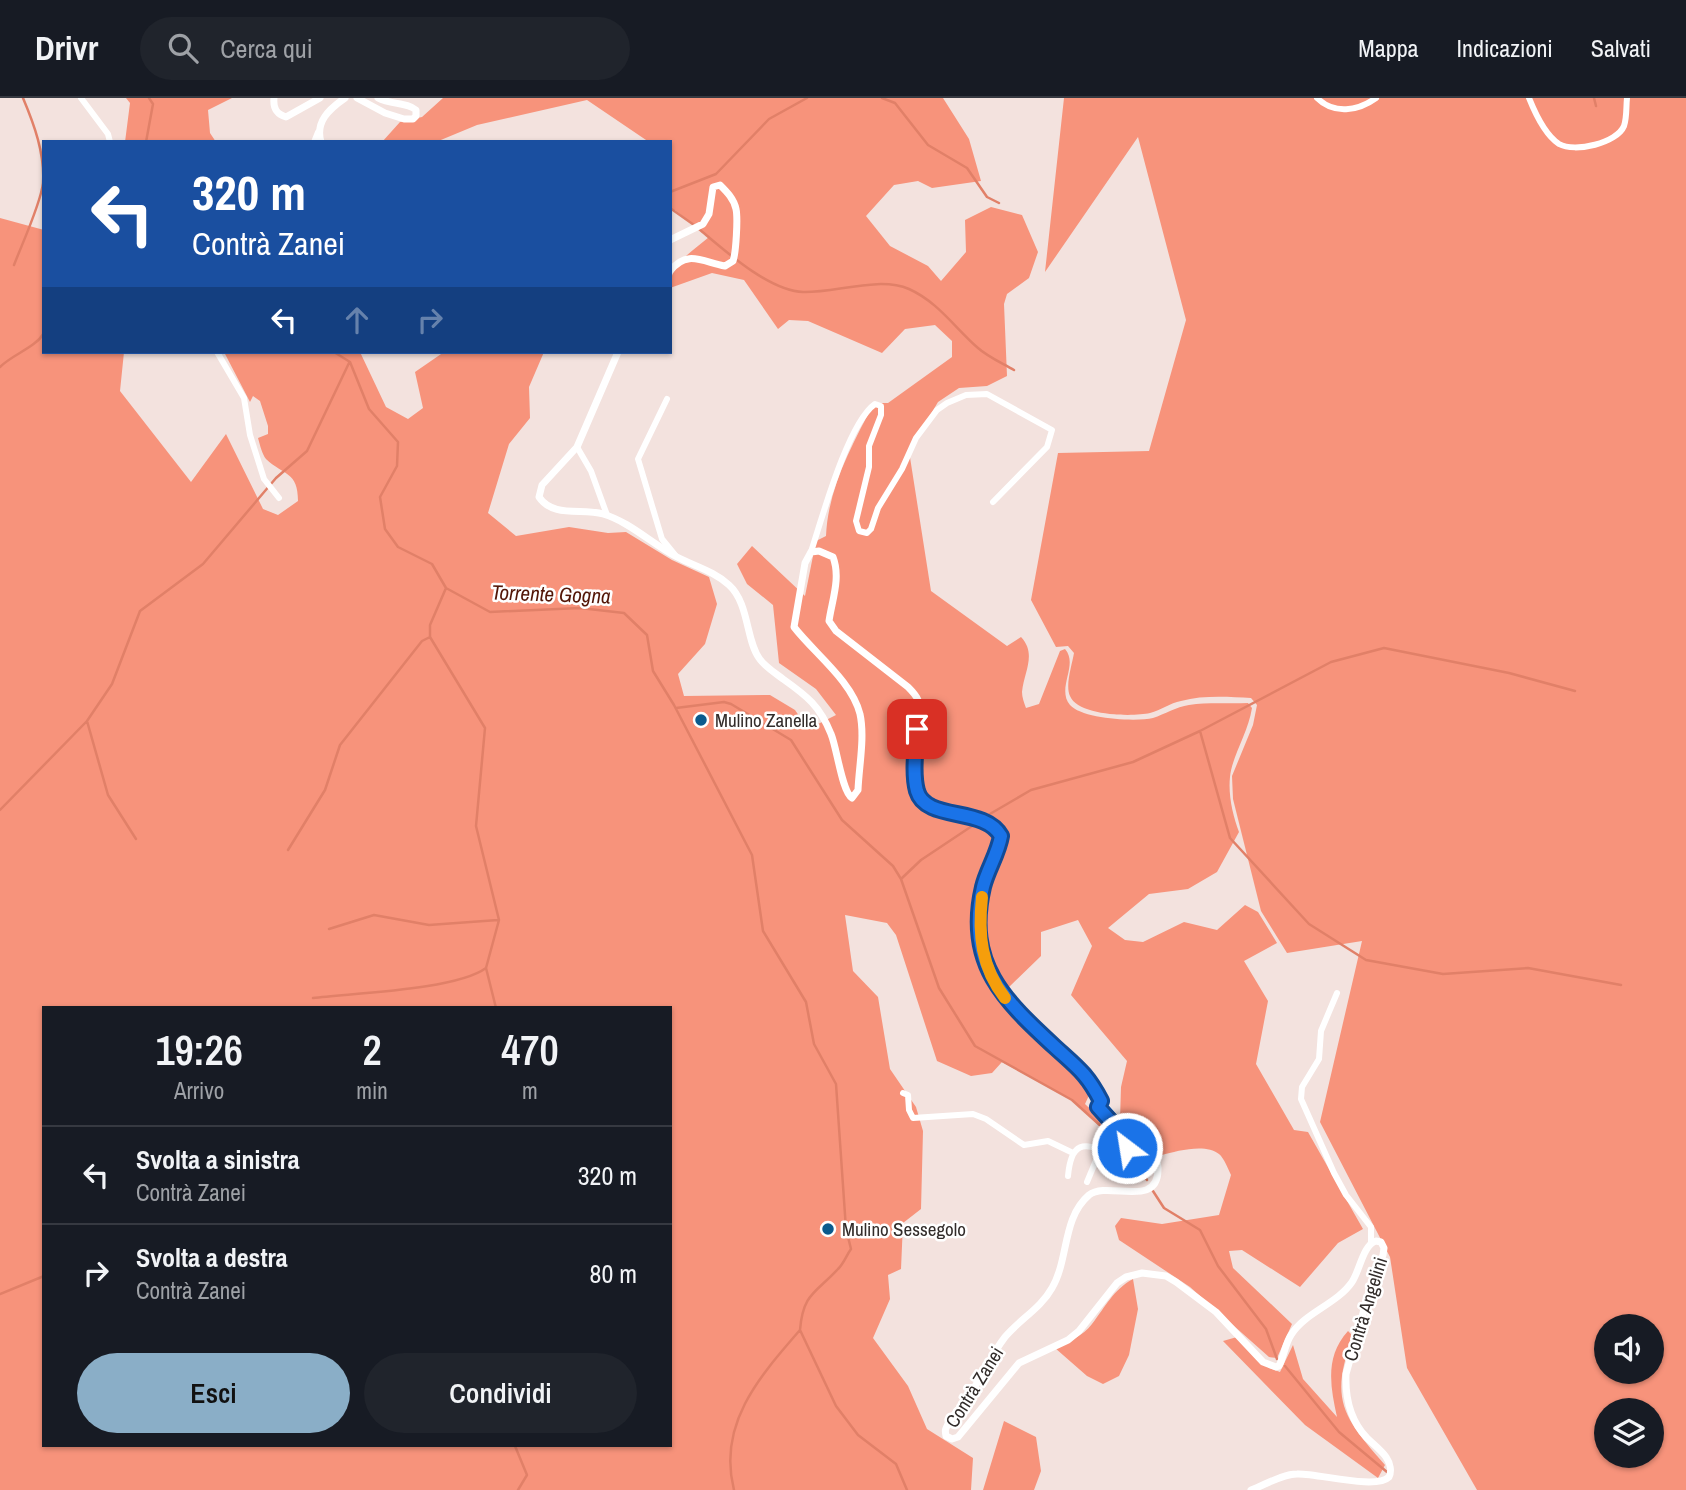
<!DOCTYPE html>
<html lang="it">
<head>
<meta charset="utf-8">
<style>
  :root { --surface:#171b24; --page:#20242c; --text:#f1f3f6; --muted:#9ea1a6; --line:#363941; --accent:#8aaec7 }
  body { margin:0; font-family:"Archivo Narrow",sans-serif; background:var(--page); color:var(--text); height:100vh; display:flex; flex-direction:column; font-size:26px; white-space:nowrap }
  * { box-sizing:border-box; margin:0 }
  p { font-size:23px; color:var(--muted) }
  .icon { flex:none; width:38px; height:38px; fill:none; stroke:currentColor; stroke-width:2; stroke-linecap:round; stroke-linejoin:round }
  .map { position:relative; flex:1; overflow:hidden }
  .side { position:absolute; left:42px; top:908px; width:630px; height:441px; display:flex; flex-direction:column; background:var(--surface); border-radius:0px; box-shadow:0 2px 5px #0004 }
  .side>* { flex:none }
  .hud { position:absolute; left:42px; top:42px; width:630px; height:214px; border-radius:0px; box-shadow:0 2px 5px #0004; background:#1a4fa0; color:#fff; overflow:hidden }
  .buttons { position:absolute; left:1594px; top:1216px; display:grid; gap:14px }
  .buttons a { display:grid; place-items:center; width:70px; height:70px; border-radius:50%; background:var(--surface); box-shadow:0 2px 5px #0004; font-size:35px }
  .pin { position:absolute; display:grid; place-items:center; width:60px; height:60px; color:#fff; margin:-30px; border-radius:14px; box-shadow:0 4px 10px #0006 }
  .me { position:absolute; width:77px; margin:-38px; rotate:329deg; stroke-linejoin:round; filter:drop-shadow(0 0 5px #0008) }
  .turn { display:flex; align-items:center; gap:24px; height:147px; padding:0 35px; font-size:32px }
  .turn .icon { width:91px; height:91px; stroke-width:2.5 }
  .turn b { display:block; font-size:49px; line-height:60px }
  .lanes { display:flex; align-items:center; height:66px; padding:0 35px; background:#0003; justify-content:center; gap:35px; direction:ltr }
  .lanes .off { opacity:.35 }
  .eta { display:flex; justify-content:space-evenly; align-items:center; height:119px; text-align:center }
  .eta b { font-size:42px; font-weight:600; line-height:49px }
  .button { display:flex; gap:14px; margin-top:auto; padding:14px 35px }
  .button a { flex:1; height:80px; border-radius:42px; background:var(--accent); color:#111; font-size:28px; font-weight:600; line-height:80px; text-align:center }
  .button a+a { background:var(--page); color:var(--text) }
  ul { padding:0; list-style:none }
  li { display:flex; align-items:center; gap:21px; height:98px; padding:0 35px; border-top:2px solid var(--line) }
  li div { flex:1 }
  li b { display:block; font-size:26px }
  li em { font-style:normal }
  header { display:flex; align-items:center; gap:42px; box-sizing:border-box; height:98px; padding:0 35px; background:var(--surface); border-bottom:2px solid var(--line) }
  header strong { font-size:33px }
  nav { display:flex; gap:38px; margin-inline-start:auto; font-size:24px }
  .search { width:490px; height:63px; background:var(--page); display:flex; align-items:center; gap:18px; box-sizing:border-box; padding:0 24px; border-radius:38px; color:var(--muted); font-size:26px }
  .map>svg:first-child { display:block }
  .forest { fill:#f7937b; fill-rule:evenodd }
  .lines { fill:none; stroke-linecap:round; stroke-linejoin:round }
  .stream { stroke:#e18068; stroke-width:2.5 }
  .minor { stroke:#fff; stroke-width:6 }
  .tertiary { stroke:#fff; stroke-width:7 }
  .route-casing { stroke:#114b97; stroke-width:18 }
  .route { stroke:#1a73e8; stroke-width:12 }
  .slow { stroke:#f59e0b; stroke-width:12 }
  .poi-dot { fill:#0b5a8d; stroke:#fff; stroke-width:2.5 }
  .labels { text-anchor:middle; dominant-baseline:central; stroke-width:5; stroke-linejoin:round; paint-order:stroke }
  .poi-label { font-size:19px; fill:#322c2a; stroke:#fff; text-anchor:start }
  .street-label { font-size:19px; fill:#322c2a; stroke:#fff }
  .water-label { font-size:21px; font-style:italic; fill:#531607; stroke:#fff }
</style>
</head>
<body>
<header>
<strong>Drivr</strong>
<div class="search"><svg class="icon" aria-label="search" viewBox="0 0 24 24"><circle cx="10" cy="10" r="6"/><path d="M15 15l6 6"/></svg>Cerca qui</div>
<nav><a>Mappa</a><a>Indicazioni</a><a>Salvati</a></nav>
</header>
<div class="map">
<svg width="1686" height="1392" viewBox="0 0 1686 1392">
  <rect width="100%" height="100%" fill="#f3e2de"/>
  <path class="forest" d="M126,0H232L208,12L210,35L216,44H125L130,5Z
    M443,0H943L969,41L981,83L932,90L918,83L894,87L866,118L890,148L928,168L941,183L966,154L965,122L991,109L1022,117L1038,154L1029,180L1007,196L1004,206L1007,278L987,288L959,290L938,304L909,353L931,493L1007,548L1021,539C1037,556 1024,574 1022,594C1022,599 1024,605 1026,610L1039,606L1060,553L1065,551C1079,567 1056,590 1070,607C1082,621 1136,624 1153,620C1165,616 1176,609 1189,607C1208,604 1229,606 1248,605L1252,610C1248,635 1232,658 1230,679C1228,697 1233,718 1239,734L1217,774L1188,791L1149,796L1108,830L1125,842L1143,844L1184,824L1217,832L1245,807L1258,814L1277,845L1244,863L1268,903L1256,966L1294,1032L1308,1034L1363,1131L1338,1145L1300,1189L1242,1152L1229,1153L1233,1170L1292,1226L1277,1260L1269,1259L1190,1189L1119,1142L1115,1128L1121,1120L1162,1126L1219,1117L1231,1077C1228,1071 1224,1060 1219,1056C1206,1045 1176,1053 1162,1057L1120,1022L1121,989L1127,963L1071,897L1092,848L1078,822L1041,834V858L1008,890L1007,909L1066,963L1091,993L1085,1006L1114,1034L1118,1025L1128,1036V1052L1072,1002L1002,964L992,975L971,978L937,963L896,837L887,825L845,817L853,873L878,899L890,971L916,1009L923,1033L921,1111L903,1125L901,1171L888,1177L890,1201L873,1240L908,1288L927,1331L973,1360L971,1392H0V120L44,132V254H124L120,293L191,384L226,336L263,411L278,417L298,403C298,373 284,378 266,361C262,356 260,347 258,340L268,336V328L260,303L253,298L250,304L224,254H360L386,309L408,321L423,310L415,274L444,254L468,256L475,254H544L529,289L530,320L509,346L488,415L516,438L569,429L608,435L626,434L672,462L709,479L717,506L705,546L678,576L684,598L770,597L795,612L808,631L836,617L816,591L779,565L773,507L747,486L737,466L752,448L805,498L816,443L826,438C828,390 852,347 874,305H888L952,259V243L935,227L905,231L882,255L808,223L789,222L778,231L744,182L712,175L670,190C670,165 692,154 709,139L675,112L670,113V44H649L587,2L477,27L436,44H382L400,24L422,19ZM44,910H670V1348H44Z
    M1064,0H1686V1392H1477L1407,1270L1390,1159L1320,1024L1362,843L1287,855L1261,813L1233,701L1232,678L1253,627L1257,607L1251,600C1229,599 1203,597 1181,603C1170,605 1161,612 1150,615C1132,619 1078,618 1070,598C1065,587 1072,567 1074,555L1068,548L1056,549L1031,502L1058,355L1149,353L1186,222L1138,39L1045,174ZM1606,1228H1652V1274H1606ZM1606,1312H1652V1358H1606Z
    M1133,1181L1138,1211L1129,1257L1119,1278L1103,1286L1087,1278L1055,1250C1068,1244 1083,1238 1092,1226C1106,1208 1113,1192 1133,1181Z
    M1348,1233L1353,1238C1329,1302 1343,1319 1385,1367L1378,1380L1305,1327L1223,1243L1237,1239L1269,1270L1280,1274L1293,1247L1303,1281L1337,1319C1330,1288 1325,1258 1348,1233Z
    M1004,1323L1036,1339L1041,1373L1034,1392H983Z"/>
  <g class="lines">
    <path class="stream" d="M882,0L895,5L928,47L967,70L987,99L999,105
      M1594,0L1596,8
      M146,44L153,6L149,0
      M670,94L716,76L769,21L807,0
      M670,110L694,127
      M699,131C724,152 769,193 803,194C835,195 879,178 909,191C938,204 955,230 978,250C988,259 1002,265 1014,272
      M14,167C22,146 41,105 43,85C45,56 34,26 23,0
      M334,254L350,264L369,311L398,344L397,368L380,399L385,431L398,449L432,466L446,490L490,514L580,510L624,515L647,537L653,573L674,607L752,757L763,833L806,904L814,946L836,986L846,1131L851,1151C846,1158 844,1165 838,1171C816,1195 803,1195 800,1232
      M0,269C13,256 35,250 44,235
      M446,490L430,527V539L485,630L476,728L499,822L486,870L496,910
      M676,610L724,604L731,606L791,642L842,722L893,768L901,781L939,890L975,948L1072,1002L1124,1049
      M87,623L108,697L136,741
      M1200,633L1230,740L1309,826L1366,862L1443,876L1528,870L1621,887
      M0,712L87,623L112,586L140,513L203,466L276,380L307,353L349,265
      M983,720L1031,692L1133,664L1200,633L1331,564L1384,550L1509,575L1575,593
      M288,752L325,692L340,647L422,543L430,539
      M901,781L921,762L978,724
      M329,831L374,817L429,827L498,822
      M313,900C353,895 456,892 486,870
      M1127,1054L1147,1082
      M1151,1090L1164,1110L1200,1132L1218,1168L1266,1231L1277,1261
      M0,1196L44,1178
      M800,1232L836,1308L858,1337L896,1366L907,1392
      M1285,1268L1339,1334L1387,1374
      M515,1348L527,1377L518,1392
      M734,1392C717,1326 760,1278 800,1232"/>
    <path class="minor" d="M81,0L108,36L110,44
      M1317,0C1334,17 1358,13 1376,0
      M1529,0C1535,15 1545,37 1559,46C1575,55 1617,45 1624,28C1627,19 1626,9 1627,0
      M314,44L318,34
      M217,254L244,300L250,337L264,381L279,400
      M667,301L638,361L662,441L675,457
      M577,349L591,373L607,417
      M811,454C822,420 848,325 875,306L881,308V317L869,348V369L856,423L859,433L867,435L871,431L878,410L902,371L916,340L937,312L947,305L966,297L987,296L1052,332L1047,349L993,404
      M1337,895L1321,933L1319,961L1302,989L1301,1001L1334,1075L1346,1097L1371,1129V1144
      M903,995L908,997L909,1012L913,1020L973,1016L986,1021L1024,1047L1048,1043L1073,1055
      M1068,1078C1072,1034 1091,1050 1120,1057L1127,1054L1126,1040L1098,1009L1101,1003
      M1087,1084L1097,1060L1102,1059L1120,1063L1123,1057"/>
    <path class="tertiary" d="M274,0C273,10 276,16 286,19L320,0
      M357,0L385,15L404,21H413L416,18V12C407,4 391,7 378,0
      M321,44C315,24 329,11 345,0
      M670,142L703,126L709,116L713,89L720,87C727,94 734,101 736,111C738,120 736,155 733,163L725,168C703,164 687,151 670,173
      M618,254L577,349L542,387L539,399C553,420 582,410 603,416C630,424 652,446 677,459C694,468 714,473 729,487C749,505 746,542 759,560C764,568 775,575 783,581C807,598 820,608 831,636C837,650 842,694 852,700L858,692C859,668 865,639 860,616C852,583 814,555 794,529L805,465L811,454L819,453L833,459C841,480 832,502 829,523L836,533L908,589C912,593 916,597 918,602C925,623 908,671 918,695C929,724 983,708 1001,738C998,755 988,771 984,788C960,882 1025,915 1081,971C1090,980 1094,993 1101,1002C1105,1009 1112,1016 1118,1022C1131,1036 1157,1050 1158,1070C1159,1112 1108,1082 1089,1097C1062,1120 1069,1161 1052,1190C1041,1210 1019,1222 1005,1239C991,1257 982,1279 969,1298C962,1308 952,1317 947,1328C945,1332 945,1333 946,1338L952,1341L958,1339L1019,1265L1068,1242L1079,1233L1117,1185L1126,1179L1142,1175L1166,1178L1176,1184L1216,1214L1263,1264L1276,1269L1279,1268C1284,1258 1285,1246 1291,1237C1304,1215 1337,1206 1352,1184C1360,1172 1363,1147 1376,1143L1381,1144L1384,1150L1383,1157L1368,1197L1346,1276C1345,1300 1350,1322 1367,1340C1373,1346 1381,1352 1386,1359C1390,1365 1392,1373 1389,1379C1376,1392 1317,1375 1297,1376C1282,1376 1265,1387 1251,1392"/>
  </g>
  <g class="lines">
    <g class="route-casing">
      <path id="route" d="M917,631C916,650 912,674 917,693C926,724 984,708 1001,738C998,756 987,772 983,789C965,866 1004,902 1056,950C1078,970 1087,976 1101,1003L1098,1009L1126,1040L1127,1050"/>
    </g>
    <use href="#route" class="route"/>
    <path class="slow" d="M982,799C978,836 981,869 1005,900"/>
  </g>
  <g class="poi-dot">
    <circle cx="701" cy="622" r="7"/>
    <circle cx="828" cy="1131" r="7"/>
  </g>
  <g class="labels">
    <g class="poi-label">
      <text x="715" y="622">Mulino Zanella</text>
      <text x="842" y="1131">Mulino Sessegolo</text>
    </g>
    <g class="street-label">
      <text transform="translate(1365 1211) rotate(-73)">Contrà Angelini</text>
      <text transform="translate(974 1289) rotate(-58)">Contrà Zanei</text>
    </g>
    <g class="water-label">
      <text transform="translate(551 496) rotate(2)">Torrente Gogna</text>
    </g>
  </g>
</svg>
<div class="buttons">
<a><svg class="icon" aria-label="sound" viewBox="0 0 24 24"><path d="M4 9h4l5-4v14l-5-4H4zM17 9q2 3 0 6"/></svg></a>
<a><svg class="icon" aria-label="layers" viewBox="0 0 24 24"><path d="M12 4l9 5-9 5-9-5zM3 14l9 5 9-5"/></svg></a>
</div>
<div class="pin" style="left:917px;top:631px;background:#d93025"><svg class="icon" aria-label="arrive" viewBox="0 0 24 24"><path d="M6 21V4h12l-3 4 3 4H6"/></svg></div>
<svg class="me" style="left:1127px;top:1050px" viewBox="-20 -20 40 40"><circle r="17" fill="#1a73e8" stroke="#fff" stroke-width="3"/><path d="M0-11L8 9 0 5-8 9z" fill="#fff"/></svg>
<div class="hud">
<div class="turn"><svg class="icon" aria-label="left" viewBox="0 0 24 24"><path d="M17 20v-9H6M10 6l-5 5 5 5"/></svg><div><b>320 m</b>Contrà Zanei</div></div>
<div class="lanes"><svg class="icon" aria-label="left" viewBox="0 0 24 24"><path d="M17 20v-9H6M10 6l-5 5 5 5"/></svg><svg class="icon off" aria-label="ahead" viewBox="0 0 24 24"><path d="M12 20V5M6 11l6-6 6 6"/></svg><svg class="icon off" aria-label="right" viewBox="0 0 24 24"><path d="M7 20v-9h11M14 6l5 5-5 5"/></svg></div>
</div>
<section class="side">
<div class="eta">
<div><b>19:26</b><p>Arrivo</p></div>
<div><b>2</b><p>min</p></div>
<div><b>470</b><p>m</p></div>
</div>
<ul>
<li><svg class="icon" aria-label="left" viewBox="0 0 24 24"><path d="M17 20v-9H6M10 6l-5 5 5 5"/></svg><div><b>Svolta a sinistra</b><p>Contrà Zanei</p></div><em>320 m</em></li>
<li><svg class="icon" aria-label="right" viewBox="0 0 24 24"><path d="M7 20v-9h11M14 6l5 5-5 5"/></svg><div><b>Svolta a destra</b><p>Contrà Zanei</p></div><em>80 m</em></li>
</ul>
<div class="button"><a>Esci</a><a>Condividi</a></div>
</section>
</div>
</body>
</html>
